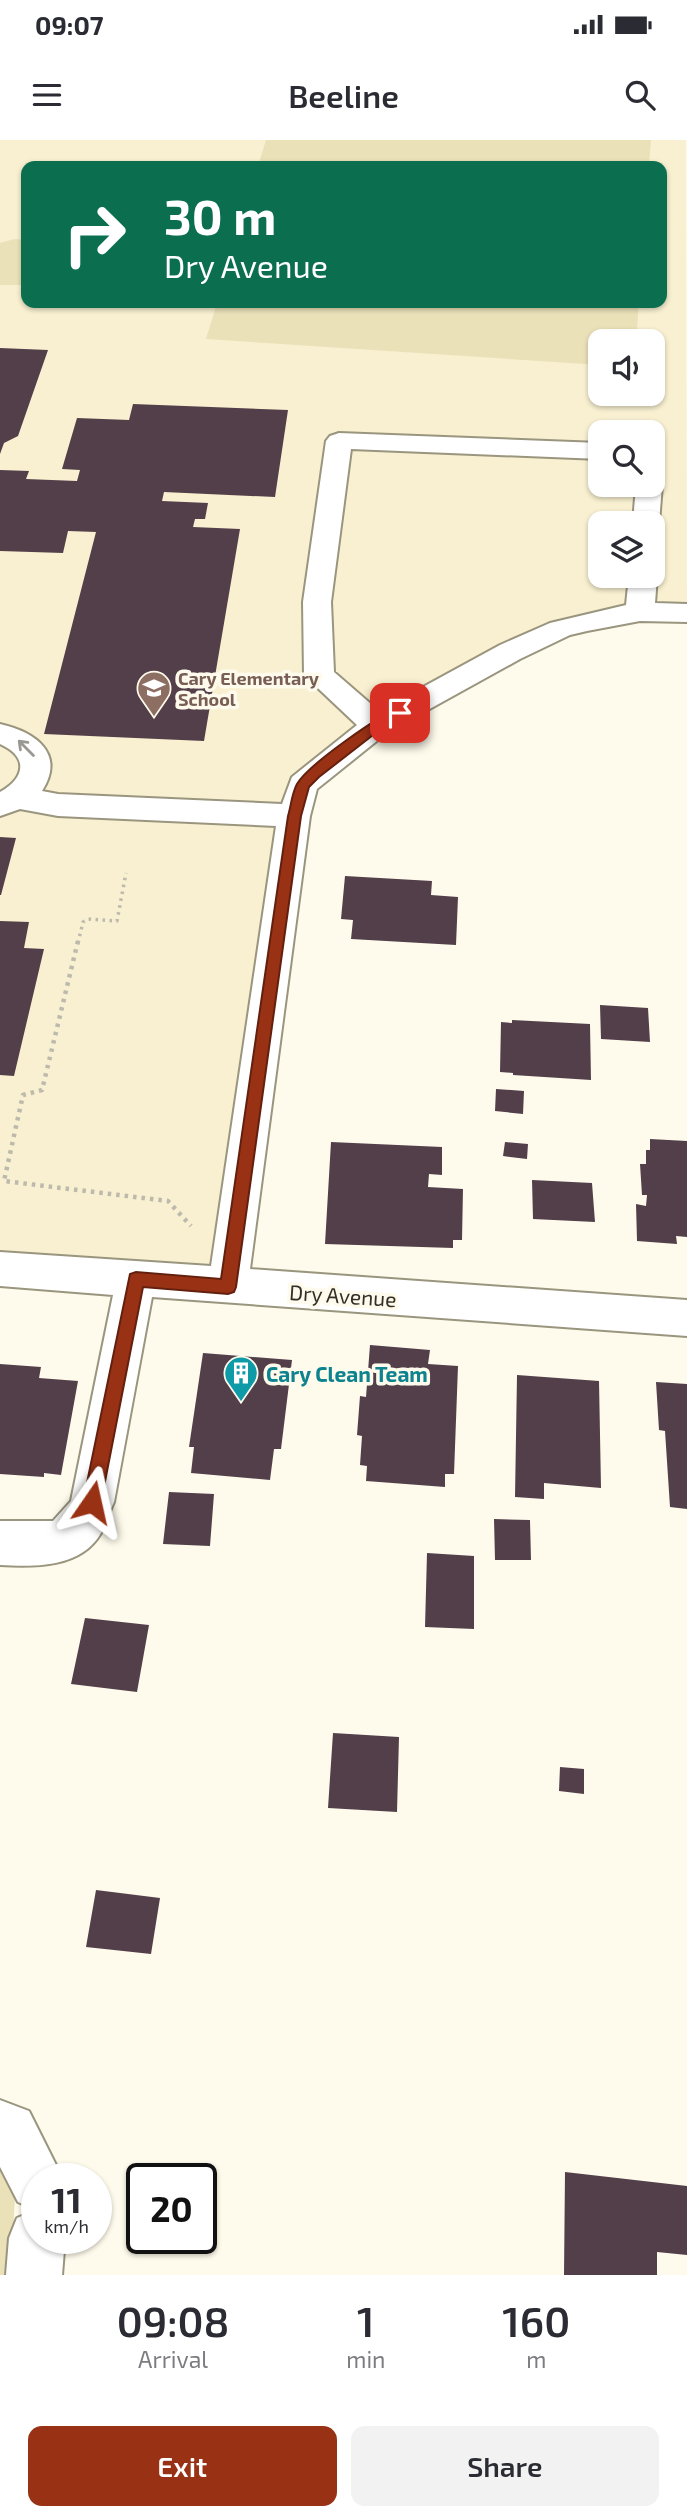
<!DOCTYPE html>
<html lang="en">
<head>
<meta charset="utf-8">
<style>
  :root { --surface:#fff; --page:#f2f2f3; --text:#2b2b33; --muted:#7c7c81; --accent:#993115 }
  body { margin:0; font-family:"Exo 2",sans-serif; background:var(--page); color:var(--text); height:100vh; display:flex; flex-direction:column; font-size:26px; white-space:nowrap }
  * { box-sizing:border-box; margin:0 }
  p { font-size:23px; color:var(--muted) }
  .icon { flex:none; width:38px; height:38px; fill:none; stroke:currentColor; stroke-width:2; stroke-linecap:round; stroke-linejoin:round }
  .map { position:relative; height:2135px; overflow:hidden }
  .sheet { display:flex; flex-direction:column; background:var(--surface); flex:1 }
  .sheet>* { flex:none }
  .guide { position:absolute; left:21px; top:21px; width:646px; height:147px; border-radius:14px; box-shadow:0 2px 5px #0004; background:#0b6e4f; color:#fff; overflow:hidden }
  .tools { position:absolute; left:588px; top:189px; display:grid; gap:14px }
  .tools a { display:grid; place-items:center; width:77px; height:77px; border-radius:14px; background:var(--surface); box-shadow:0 2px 5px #0004; font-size:35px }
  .speed { position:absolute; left:21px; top:2023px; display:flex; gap:14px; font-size:35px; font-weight:700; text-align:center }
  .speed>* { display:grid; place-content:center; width:91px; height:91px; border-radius:50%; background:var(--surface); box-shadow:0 2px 5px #0004; line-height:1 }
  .speed small { font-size:18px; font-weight:400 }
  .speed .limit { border:4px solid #111; border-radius:10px; background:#fff; color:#111 }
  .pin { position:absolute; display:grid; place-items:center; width:60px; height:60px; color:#fff; margin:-30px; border-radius:14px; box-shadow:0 4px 10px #0006 }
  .me { position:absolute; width:77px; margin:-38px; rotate:11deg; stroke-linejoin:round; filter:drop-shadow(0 0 5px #0008) }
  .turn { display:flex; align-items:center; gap:24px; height:147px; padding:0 28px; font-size:32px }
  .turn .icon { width:91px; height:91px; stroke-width:2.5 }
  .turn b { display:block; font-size:49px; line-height:60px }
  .eta { display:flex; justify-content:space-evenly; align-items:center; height:119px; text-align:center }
  .eta b { font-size:42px; font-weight:600; line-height:49px }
  .primary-button { display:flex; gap:14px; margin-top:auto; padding:14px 28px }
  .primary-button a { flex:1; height:80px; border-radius:14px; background:var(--accent); color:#fff; font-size:28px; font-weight:600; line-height:80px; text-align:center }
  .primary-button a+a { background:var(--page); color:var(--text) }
  .status { display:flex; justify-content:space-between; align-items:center; height:49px; padding:0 35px; background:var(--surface); direction:ltr }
  .status svg { height:19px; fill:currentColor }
  header { display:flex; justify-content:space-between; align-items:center; height:91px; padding:0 28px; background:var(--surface); font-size:32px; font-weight:600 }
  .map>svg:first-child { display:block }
  .built { fill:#f8f0d0; fill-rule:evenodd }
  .green { fill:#ebe1b9 }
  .building { fill:#533f4a }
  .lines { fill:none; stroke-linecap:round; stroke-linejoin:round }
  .minor-casing { stroke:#9a957e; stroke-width:4 }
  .path-far1 { stroke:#bdbaad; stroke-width:3.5; stroke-dasharray:2.5 4.5; stroke-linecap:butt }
  .path { stroke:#bdbaad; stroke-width:4.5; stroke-dasharray:3.5 5; stroke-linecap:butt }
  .minor { fill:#fff; fill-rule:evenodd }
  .oneway { stroke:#999893 }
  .route { fill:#993115; stroke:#63200e; stroke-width:2 }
  .labels { text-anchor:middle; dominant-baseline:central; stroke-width:7; stroke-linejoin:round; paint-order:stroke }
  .far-education-label { font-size:18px; font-weight:bold; fill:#785e54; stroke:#fefbec; text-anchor:start }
  .street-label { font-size:21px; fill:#333127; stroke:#fefbec }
  .culture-label { font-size:21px; font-weight:bold; fill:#0d838f; stroke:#fefbec; text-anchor:start }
</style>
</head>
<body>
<div class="status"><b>09:07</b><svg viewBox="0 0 49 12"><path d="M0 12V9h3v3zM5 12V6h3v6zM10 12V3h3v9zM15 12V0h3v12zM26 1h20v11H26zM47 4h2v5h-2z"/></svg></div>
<header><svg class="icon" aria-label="menu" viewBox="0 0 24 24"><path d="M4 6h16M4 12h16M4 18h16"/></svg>Beeline<svg class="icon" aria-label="search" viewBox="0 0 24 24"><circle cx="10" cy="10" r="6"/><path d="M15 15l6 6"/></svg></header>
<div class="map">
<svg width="687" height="2135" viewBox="0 0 687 2135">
  <rect width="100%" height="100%" fill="#fefbec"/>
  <path class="built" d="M0,0H686L687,473L560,489L314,634L228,1147L0,1129ZM26,26H662V163H26ZM600,201H653V254H600ZM600,292H653V345H600ZM600,383H653V436H600Z"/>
  <path class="green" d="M266,0H651L649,26H258Z
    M14,99L26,100V145H0V103Z
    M217,163H639L636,201H600V225L206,199Z
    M0,2019L15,2057L11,2135H0Z"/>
  <path class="building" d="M0,208L48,210L18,296L4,303L0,314Z
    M133,264L288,270L275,357L164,352L162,361L208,363L205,379H195L193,387L240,389L204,601L44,594L96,392L68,391L63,413L0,411V330L29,331L26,339L77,341L80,330L62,329L77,278L129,280Z
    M0,697L16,698L1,755H0Z
    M345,736L432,741L431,755L458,757L456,805L351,799L353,780L341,779Z
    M0,781L29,782L24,808L44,809L14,936L0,935Z
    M600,865L648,868L650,902L601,899Z
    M512,880L590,884L591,940L513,935V933L500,932L501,882L512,883Z
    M496,949L524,951L523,974L495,971Z
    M650,999L687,1001V1097L676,1096L677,1104L637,1101L636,1064L646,1066L647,1055H642L640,1024H646V1010H650Z
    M331,1002L442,1007V1035L429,1034L428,1047L463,1049L462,1100H453V1108L325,1104Z
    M505,1002L528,1004L527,1019L503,1016Z
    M532,1040L592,1043L595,1082L533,1079Z
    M370,1205L430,1210L428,1224L458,1226L454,1334H445V1347L366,1341L367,1326L360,1325L362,1296L357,1295L360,1256L366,1257Z
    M203,1213L292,1220L281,1309H274L270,1340L191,1333L194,1307H189Z
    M0,1224L41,1227L39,1238L78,1241L61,1335L44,1333V1337L0,1334Z
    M517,1235L599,1241L601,1348L544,1343V1359L515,1357Z
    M656,1242L687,1244V1369L670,1367L665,1291L659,1290Z
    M169,1352L214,1354L210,1406L163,1404Z
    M494,1379L530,1380L531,1420H495Z
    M427,1413L474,1416V1489L425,1487Z
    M85,1478L149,1485L137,1552L71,1544Z
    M333,1593L399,1597L397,1672L328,1668Z
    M560,1627L584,1629V1654L559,1651Z
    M96,1750L160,1758L151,1814L86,1807Z
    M565,2032L687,2046V2115L657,2112V2135H564Z"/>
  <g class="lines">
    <g class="minor-casing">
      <path id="minor" d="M339,293L600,303V319L351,309L331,462L334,532L379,571L500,505L550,483L626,465L629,436H653V430L657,436L655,463L687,464V482L640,481L587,491L570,495L520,519L388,592L317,649L310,676L250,1129L687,1160V1196L152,1157L114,1362C109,1372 106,1383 101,1393C81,1428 35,1427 0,1425V1381H53L71,1361L113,1155L0,1146V1112L211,1126L276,686L58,676L20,669L0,676V652C25,638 29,617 0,604V584C35,592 66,613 42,651L58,654L282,664L292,637L357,585L304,535L303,462L326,301L330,296Z
        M653,338L658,339L662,345L659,383L653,389V383H633L636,345H653Z
        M0,1960L29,1971L63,2039H37V2098H65L62,2135H6L9,2098L17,2078L36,2070L18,2062L0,2027Z"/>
    </g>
    <path class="path-far1" d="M78,803L83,782L88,779L117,781L126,733"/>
    <path class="path" d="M78,801L42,950L23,955L4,1041L168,1061L191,1086"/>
    <use href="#minor" class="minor"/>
  </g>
  <defs><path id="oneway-shaft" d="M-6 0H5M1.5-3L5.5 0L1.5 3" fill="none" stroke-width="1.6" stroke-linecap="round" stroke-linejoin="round" transform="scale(1.75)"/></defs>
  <use class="oneway" href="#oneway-shaft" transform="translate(26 608) rotate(-135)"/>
  <path class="route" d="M400,568L404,570V576L382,588L319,637L309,647L301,676L236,1147L234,1152L228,1154L143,1147L101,1362L99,1368L92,1371L86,1368L83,1362L130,1134L136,1132L221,1139L288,676C291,666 292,653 297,644C308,625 379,575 400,568Z"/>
  <defs>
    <g id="school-pin" transform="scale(1.75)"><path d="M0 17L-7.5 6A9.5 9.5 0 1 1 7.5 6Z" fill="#8d6e63" stroke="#fefbec"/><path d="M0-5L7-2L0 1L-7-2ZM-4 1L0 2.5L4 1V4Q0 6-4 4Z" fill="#fff"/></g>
    <g id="building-pin" transform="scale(1.75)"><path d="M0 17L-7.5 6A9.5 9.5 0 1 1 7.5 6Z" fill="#0f9aa8" stroke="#fefbec"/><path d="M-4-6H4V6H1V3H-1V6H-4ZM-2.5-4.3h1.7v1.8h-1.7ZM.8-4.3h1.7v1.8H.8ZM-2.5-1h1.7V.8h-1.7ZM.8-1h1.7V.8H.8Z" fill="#fff"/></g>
  </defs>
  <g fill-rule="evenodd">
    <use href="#school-pin" x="154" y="548"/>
    <use href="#building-pin" x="241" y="1233"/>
  </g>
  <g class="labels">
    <g class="far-education-label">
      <text x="178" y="538">Cary Elementary<tspan x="178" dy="21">School</tspan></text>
    </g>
    <g class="street-label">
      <text transform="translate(343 1155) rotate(4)">Dry Avenue</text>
    </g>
    <g class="culture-label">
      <text x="266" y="1233">Cary Clean Team</text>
    </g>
  </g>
</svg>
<div class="tools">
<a><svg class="icon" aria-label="sound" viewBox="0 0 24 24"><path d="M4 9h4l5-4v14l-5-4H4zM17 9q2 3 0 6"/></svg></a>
<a><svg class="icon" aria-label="search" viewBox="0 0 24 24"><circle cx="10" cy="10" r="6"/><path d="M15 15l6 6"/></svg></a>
<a><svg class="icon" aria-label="layers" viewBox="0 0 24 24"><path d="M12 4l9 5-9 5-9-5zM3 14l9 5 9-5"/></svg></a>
</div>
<div class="speed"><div>11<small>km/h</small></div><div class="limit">20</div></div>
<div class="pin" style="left:400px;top:573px;background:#d93025"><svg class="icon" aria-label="arrive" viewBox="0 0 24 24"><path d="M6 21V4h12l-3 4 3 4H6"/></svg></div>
<svg class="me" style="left:92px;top:1362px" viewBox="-20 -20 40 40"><path d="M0-17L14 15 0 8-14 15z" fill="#993115" stroke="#fff" stroke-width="4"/></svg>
<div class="guide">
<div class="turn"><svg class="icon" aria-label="right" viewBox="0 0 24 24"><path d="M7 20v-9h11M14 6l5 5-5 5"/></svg><div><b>30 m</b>Dry Avenue</div></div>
</div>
</div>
<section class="sheet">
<div class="eta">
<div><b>09:08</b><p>Arrival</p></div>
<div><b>1</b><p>min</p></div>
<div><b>160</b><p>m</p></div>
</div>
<div class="primary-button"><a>Exit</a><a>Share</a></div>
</section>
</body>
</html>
